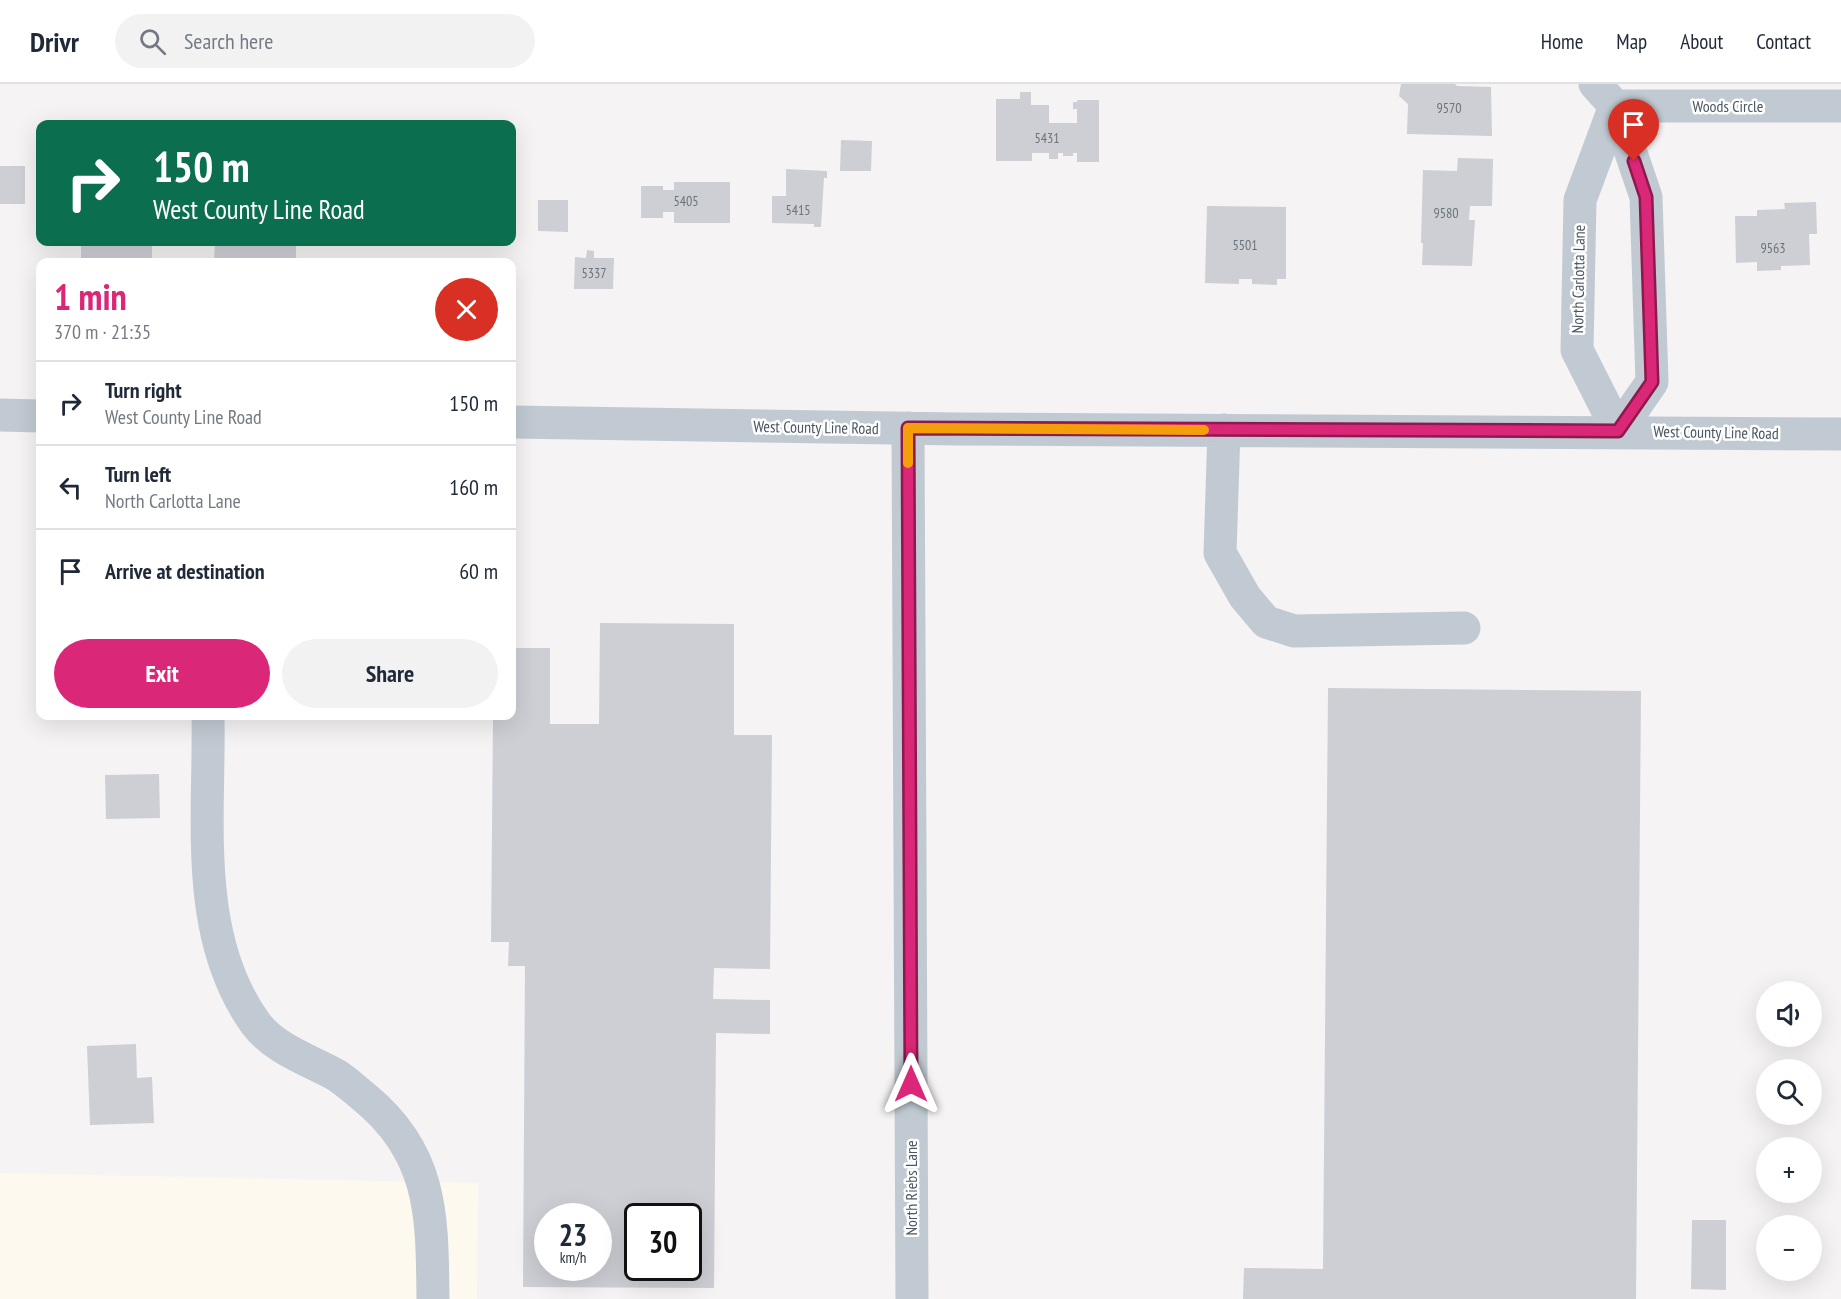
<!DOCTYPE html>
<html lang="en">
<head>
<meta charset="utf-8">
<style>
  :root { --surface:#fff; --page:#f2f2f3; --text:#1f2937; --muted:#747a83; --line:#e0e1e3; --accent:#db2777 }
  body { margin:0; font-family:"PT Sans Narrow",sans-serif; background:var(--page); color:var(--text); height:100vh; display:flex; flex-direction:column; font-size:22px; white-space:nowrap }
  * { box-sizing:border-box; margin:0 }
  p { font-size:20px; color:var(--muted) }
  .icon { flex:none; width:33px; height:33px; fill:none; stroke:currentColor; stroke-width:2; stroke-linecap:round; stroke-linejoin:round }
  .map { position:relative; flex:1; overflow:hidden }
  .side { position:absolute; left:36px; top:174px; width:480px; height:462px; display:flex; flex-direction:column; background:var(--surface); border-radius:12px; box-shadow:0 6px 24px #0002 }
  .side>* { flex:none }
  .top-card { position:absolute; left:36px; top:36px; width:480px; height:126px; border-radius:12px; box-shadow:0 6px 24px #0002; background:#0b6e4f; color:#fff; overflow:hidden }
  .fabs { position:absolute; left:1756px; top:897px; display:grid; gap:12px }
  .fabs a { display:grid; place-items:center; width:66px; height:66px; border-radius:50%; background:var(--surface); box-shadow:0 6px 24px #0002; font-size:30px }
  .speed { position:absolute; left:534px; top:1119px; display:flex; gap:12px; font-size:30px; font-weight:700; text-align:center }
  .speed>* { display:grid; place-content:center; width:78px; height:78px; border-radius:50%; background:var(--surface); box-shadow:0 6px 24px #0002; line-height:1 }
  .speed small { font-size:15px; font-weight:400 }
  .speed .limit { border:3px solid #111; border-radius:9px; background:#fff; color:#111 }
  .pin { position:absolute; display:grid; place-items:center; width:51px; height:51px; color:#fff; margin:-62px -26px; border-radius:50% 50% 50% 0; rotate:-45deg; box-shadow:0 0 6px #0007 }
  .pin .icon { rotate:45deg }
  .me { position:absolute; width:66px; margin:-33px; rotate:0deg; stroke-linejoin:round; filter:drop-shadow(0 0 4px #0008) }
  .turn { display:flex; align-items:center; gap:21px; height:126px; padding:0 18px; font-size:27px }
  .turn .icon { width:78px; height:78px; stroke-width:2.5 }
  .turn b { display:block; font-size:42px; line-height:51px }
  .round { display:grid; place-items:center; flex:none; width:63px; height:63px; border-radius:32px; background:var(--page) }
  .overview { display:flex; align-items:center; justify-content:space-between; height:102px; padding:0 18px }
  h1 { font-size:36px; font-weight:800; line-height:45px; color:var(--accent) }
  .primary-button { display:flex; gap:12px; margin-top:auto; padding:12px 18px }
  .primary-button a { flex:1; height:69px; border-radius:36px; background:var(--accent); color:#fff; font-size:24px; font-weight:800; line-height:69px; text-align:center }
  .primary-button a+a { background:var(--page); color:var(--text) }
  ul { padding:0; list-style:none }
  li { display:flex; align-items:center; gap:18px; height:84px; padding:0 18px; border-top:2px solid var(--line) }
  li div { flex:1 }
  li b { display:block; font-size:22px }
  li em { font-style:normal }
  header { display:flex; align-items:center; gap:36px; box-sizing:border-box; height:84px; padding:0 30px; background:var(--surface); border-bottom:2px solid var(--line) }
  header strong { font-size:28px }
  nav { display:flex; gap:33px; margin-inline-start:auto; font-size:21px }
  .search { width:420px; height:54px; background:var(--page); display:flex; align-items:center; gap:15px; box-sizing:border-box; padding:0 21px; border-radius:33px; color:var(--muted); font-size:22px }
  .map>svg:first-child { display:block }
  .commercial { fill:#fdf9ef }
  .building { fill:#cdcfd5; fill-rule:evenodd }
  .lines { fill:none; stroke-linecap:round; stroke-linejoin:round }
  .minor { stroke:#c1cad2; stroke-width:33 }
  .route-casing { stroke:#8e194d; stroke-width:15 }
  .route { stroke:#db2777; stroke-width:10 }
  .slow { stroke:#f59e0b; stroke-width:10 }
  .labels { text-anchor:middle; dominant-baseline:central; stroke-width:5; stroke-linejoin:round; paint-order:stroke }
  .number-label { font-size:14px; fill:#6b747e }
  .street-label { font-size:16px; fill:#4a5661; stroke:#fff }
</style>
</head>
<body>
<header>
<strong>Drivr</strong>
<div class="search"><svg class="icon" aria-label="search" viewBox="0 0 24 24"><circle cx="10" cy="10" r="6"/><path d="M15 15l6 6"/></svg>Search here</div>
<nav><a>Home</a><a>Map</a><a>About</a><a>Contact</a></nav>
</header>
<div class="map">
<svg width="1841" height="1215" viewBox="0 0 1841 1215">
  <rect width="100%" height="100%" fill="#f5f3f3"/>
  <path class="commercial" d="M0,1089L478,1099L477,1215H0Z"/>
  <path class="building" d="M1401,0H1455L1457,2L1491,3L1492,52L1407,50L1408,20L1399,12Z
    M1020,8H1031V21H1049V39H1077V25H1073V18H1077V16H1099V78H1077V69H1073V72H1063V69H1058V75H1049V69H1032V77H996V15H1020Z
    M841,56L872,57L871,87H840Z
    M1458,74L1493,75L1492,122H1470L1469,136H1475L1472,182L1422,181L1423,159H1421L1423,86L1457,87Z
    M0,82H25V120H0Z
    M786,85L827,87V94H824L821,143H814V140L772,139V112H786Z
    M674,98H730V139H674V128H663V134H641V102H663V106H674Z
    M538,116H568V148L538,147Z
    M1816,118L1817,150H1809L1810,181L1781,182V186L1757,187V178L1736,179L1735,132H1757V126L1785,125L1784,119Z
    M1207,122L1286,123V195H1277V201L1252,200V195H1239V200L1205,199Z
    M81,158H152V178H81Z
    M215,158H296V178H214Z
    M587,166L594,167V174H614L613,205H574L575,173L586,174Z
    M600,539L734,540V651H772L770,885L714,884L713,915L770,916V950L716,949L714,1204L523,1203L525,882H508L509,858H491L493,632H512V564H550V640H599ZM548,1132H598V1184H548ZM638,1132H688V1184H638Z
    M1328,604L1641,607L1636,1215H1243L1244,1184L1323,1185Z
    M159,690L160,734L106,735L105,691Z
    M136,960L137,994L152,993L154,1039L90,1041L87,962Z
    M1692,1136H1726V1206L1691,1205Z"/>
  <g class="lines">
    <path class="minor" d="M1595,0L1615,22L1646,113L1652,298L1618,347L1577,266L1580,116L1615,22
      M1615,22H1841
      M0,331L40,332
      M512,338L958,345L1841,350
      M908,344L912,1215
      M1224,346L1220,469L1245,513L1266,538L1294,547L1464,544
      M208,632C210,733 192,852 256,940C275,965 309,976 336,991C346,997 355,1006 364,1013C434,1070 432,1134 433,1215"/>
  </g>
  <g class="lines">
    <g class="route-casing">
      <path id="route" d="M911,1000L908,344L1618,347L1652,298L1646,113L1634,77"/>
    </g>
    <use href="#route" class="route"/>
    <path class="slow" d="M908,379V344L1204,346"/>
  </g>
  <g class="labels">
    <g class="number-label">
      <text x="1449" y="24">9570</text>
      <text x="1047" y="54">5431</text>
      <text x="686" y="117">5405</text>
      <text x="798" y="126">5415</text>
      <text x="1446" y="129">9580</text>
      <text x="1245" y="161">5501</text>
      <text x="1773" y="164">9563</text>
      <text x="594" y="189">5337</text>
    </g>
    <g class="street-label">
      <text x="1728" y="22">Woods Circle</text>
      <text transform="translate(1578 195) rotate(-89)">North Carlotta Lane</text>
      <text transform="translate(816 343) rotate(1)">West County Line Road</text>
      <text transform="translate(1716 348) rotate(1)">West County Line Road</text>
      <text transform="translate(911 1104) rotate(-90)">North Riebs Lane</text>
    </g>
  </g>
</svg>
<div class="fabs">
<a><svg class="icon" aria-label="sound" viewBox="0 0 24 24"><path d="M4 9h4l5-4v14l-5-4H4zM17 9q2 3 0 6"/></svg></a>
<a><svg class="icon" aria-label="search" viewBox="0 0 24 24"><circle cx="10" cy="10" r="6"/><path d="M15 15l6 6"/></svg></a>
<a>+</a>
<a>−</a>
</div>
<div class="speed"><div>23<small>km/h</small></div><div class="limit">30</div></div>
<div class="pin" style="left:1634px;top:77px;background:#d93025"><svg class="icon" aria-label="arrive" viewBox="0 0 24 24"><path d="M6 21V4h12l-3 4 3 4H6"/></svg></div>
<svg class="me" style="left:911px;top:1000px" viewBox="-20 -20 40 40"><path d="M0-17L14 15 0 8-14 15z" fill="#db2777" stroke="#fff" stroke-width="4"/></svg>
<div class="top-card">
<div class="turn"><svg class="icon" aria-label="right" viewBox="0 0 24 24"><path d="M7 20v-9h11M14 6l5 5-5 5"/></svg><div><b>150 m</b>West County Line Road</div></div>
</div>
<section class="side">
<div class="overview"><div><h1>1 min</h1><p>370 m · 21:35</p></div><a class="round" style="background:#d93025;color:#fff"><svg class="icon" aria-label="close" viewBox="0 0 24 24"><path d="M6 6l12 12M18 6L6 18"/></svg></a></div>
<ul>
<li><svg class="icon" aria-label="right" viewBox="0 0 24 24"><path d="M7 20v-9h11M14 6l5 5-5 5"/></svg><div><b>Turn right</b><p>West County Line Road</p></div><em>150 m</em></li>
<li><svg class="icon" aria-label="left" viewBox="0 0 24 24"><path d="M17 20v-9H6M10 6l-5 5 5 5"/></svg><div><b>Turn left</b><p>North Carlotta Lane</p></div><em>160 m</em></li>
<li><svg class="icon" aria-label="arrive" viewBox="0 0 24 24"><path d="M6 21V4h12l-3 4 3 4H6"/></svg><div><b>Arrive at destination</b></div><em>60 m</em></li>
</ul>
<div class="primary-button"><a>Exit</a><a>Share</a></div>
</section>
</div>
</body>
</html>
